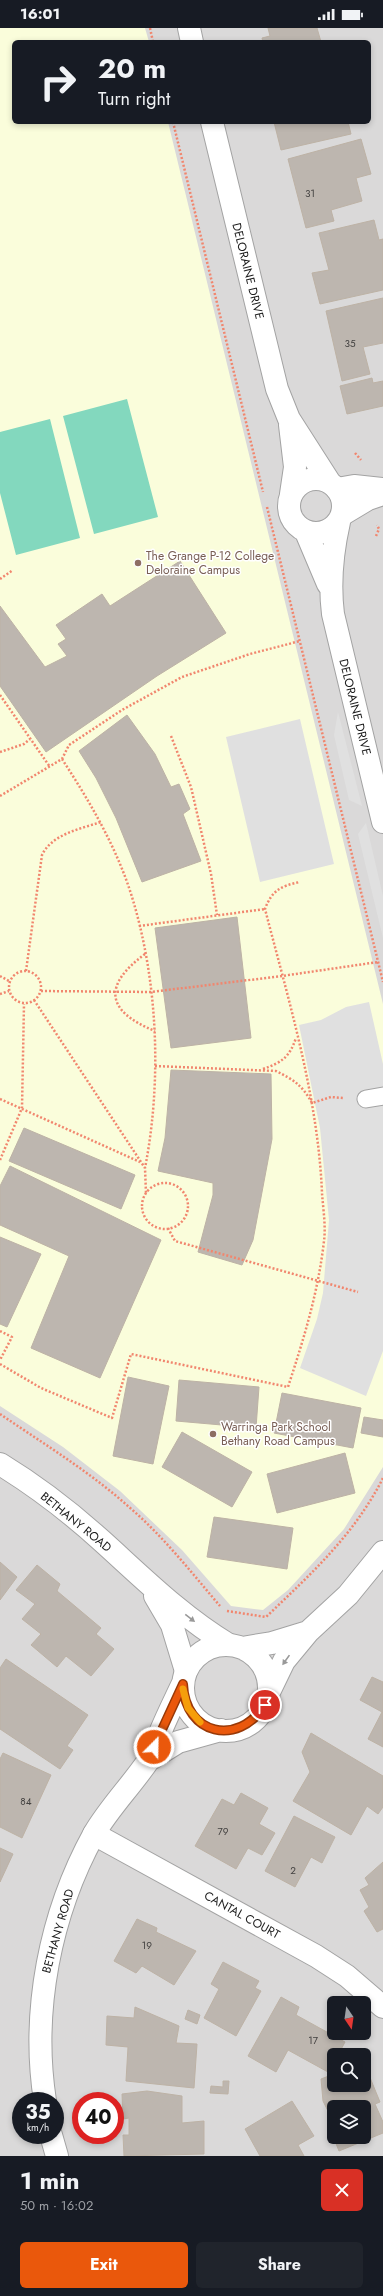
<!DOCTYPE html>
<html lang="en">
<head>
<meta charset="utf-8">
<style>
  :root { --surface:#171b24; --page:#20242c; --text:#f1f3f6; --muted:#9ea1a6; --accent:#ea580c }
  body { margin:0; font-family:Jost,sans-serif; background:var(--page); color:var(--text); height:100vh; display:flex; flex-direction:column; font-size:15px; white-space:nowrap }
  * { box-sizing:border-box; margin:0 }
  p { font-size:13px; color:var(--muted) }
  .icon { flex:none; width:22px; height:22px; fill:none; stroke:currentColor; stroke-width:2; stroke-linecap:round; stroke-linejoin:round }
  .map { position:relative; height:2128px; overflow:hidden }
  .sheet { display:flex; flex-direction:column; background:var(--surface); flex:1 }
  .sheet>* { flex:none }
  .hud { position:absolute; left:12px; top:12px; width:359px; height:84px; border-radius:6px; box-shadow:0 2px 6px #0003; background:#171b24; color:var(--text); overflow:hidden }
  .needle { width:26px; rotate:167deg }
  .controls { position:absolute; left:327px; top:1968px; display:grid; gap:8px }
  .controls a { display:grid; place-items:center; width:44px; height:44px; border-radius:6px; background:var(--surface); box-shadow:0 2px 6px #0003; font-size:20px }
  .speed { position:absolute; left:12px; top:2064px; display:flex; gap:8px; font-size:20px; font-weight:700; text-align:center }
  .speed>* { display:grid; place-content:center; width:52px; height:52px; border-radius:50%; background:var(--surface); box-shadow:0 2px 6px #0003; line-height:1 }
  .speed small { font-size:10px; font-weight:400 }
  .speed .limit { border:6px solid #d22; background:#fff; color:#111 }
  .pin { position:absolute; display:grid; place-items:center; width:34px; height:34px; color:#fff; margin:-17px; border:2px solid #fff; border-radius:50%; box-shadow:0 1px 4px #0007 }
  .me { position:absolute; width:44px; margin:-22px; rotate:23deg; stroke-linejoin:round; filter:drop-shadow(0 0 3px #0008) }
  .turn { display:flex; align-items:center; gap:14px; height:84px; padding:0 20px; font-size:18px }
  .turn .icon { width:52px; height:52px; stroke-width:2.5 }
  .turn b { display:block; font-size:28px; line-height:34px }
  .round { display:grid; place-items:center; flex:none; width:42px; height:42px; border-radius:6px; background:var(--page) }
  .head { display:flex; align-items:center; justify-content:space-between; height:68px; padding:0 20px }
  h1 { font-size:24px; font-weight:700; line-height:30px }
  .primary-button { display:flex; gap:8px; margin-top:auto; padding:8px 20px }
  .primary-button a { flex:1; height:46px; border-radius:6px; background:var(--accent); color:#fff; font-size:16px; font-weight:700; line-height:46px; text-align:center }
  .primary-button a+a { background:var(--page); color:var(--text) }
  .status { display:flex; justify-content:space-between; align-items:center; height:28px; padding:0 20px; background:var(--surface); direction:ltr }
  .status svg { height:11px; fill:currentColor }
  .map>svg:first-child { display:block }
  .residential { fill:#dad9d9; fill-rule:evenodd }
  .education { fill:#fafddb }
  .pitch { fill:#83d8be }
  .parking { fill:#e0e0e0 }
  .building { fill:#bdb6af; stroke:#bdb2a5; fill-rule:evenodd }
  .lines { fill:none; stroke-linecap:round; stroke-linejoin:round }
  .service-casing { stroke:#a3a3a3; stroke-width:19 }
  .minor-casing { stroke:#a3a3a3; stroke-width:24 }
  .tertiary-casing { stroke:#a3a3a3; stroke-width:24 }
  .path { stroke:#f1866e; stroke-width:2.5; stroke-dasharray:2 2; stroke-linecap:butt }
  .service { stroke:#fff; stroke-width:17 }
  .minor { stroke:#fff; stroke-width:22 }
  .tertiary { stroke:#fff; stroke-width:22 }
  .oneway { fill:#999 }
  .route-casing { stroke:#983908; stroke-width:10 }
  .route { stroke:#ea580c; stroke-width:7 }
  .slow { stroke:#f59e0b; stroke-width:7 }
  .education-dot { fill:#8d6e63; stroke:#fff; stroke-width:1.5 }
  .labels { text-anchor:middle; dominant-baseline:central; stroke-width:3; stroke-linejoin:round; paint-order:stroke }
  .number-label { font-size:10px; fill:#444241 }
  .street-label { font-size:12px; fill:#1c1c1c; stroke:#fff }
  .education-label { font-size:12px; fill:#785e54; stroke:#fff; text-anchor:start }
</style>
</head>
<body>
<div class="status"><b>16:01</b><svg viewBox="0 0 49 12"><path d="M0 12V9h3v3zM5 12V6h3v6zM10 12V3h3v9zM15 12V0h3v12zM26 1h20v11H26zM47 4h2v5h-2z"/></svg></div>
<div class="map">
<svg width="383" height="2128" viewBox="0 0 383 2128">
  <rect width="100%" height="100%" fill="#edeae2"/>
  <path class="residential" d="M0,0H383V2128H0ZM14,14H369V94H14ZM334,1975H364V2005H334ZM334,2027H364V2057H334ZM21,2073H55V2107H21ZM81,2073H115V2107H81ZM334,2079H364V2109H334Z"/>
  <path class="education" d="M0,0H145L149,14H14V94H168L383,976V1439L344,1501L288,1562L263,1582L231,1578L182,1522L120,1463L63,1419L0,1378Z"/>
  <path class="pitch" d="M127,371L158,489L94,506L63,388Z
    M50,391L80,510L16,527L0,465V404Z"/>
  <path class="parking" d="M338,684L362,778L349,772L334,707Z
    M300,691L334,836L260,854L226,709Z
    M366,795L383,868V910L358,806Z
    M369,974L383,1036V1323L366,1368L300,1340L317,1291L323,1265L329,1192L320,1100L299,997L321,992L346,979Z"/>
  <path class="building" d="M268,0H317L321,14H263L262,10L270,8Z
    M274,94H348L351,106L281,122Z
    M361,111L371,146L356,150L362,173L331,182L334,193L306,200L288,131Z
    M374,192L379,212L383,211V262L320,276L312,245L329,242L319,205Z
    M383,270V315L363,319L370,346L342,353L326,283Z
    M372,350L373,355L383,353V378L347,386L340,358Z
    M180,533L226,605L157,648L46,724L0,658V578L45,639L67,628L58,616L66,611L56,597L102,566L110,578Z
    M127,687L155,726L171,759L179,756L190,781L183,786L201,833L142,854L116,790L96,750L79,723Z
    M237,889L251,1010L171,1020L155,900Z
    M171,1042L271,1046L272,1111L253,1212L242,1237L198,1224L213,1167V1155L158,1143L165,1110Z
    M24,1100L135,1147L121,1181L9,1133Z
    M10,1138L161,1212L100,1350L31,1320L69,1228L0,1197V1158Z
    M0,1209L41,1226L7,1299L0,1296Z
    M128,1349L169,1358L153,1436L113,1428Z
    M179,1352L259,1359L256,1400L176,1393Z
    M282,1365L361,1380L353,1420L274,1405Z
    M364,1389L383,1392V1409L361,1405Z
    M182,1404L252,1444L232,1479L162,1439Z
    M345,1425L355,1465L277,1485L267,1446Z
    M214,1489L293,1500L287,1541L207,1529Z
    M0,1534L17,1549L0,1572Z
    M37,1537L60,1556L57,1563L101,1600L96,1606L114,1621L91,1648L66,1628L57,1639L31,1617L41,1606L22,1591L35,1576L16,1562Z
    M6,1631L88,1687L67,1718L73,1722L60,1741L0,1701V1640Z
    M372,1649L383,1654V1719L368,1711L382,1684L360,1672Z
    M311,1705L383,1748V1779L378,1786L367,1778L351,1807L293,1773L310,1744L302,1724Z
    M3,1725L51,1747L22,1810L0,1799V1731Z
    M241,1765L268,1780L259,1796L275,1805L262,1827L248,1820L236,1841L195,1818L222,1771L234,1777Z
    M294,1788L335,1809L322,1835L311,1829L295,1859L265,1843Z
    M0,1820L13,1826L0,1854Z
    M383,1834V1901L377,1904L364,1883L369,1879L360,1862L369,1857L365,1850Z
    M137,1891L157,1900L156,1904L196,1923L174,1957L142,1938L136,1945L114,1933Z
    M223,1934L259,1953L255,1960L261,1963L236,2008L204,1990L219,1961L211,1956Z
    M281,1969L299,1979L296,1987L345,2014L338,2027H334V2033L328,2044L288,2022L276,2044L248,2028Z
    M135,1979L179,1998L176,2015L197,2016L194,2060L126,2053L128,2019L106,2017L107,1988L134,1990Z
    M188,1982L200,1987L197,1996L185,1991Z
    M364,2035L380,2074L375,2076L383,2094V2105L339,2123L329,2098L334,2095L323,2073L321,2051L334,2046V2057H364ZM334,2079H364V2109H334Z
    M223,2053H229L228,2066L210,2065L211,2058L223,2059Z
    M147,2063L182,2068V2095L204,2093V2126L124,2128L123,2107H129V2090L123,2091L122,2066Z
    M292,2073L314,2108L298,2117L304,2128H260L245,2101Z"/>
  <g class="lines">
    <g class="service-casing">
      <path id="service" d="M366,1071L383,1068"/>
    </g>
    <g class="minor-casing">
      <path id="minor" d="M337,461L354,458L383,461
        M343,486L368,471L383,466
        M0,1436C36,1458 71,1485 102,1513C143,1550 181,1588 229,1617
        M155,1568L172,1597L186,1643
        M94,1806L316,1928L347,1948L383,1979"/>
    </g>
    <g class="tertiary-casing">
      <path id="tertiary" d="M189,0L192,14
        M212,94L277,361L289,391L330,455
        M290,397L295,439L291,466
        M289 478a27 27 0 1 1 54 0a27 27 0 1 1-54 0Z
        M339,494C332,525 329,554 333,586L383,794
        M306,504L328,556
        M183 1660a43 43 0 1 1 86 0a43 43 0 1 1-86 0Z
        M242,1620L272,1615L308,1604
        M269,1664L284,1633L308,1604L348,1567L383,1524
        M149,1732L178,1714L221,1702
        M45,2073C31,1983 50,1886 94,1806C109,1780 131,1758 148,1733C153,1725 156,1714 160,1705C167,1688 175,1672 183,1655
        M51,2107L57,2128"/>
    </g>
    <path class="path" d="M150,0L153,14
      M173,94L263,464
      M355,425L361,432
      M267,479L383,954
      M376,508L379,501L377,497
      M0,551L13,542
      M0,667L50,739
      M171,708L191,759L211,846L217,887
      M0,724L24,716L30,711
      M62,731C90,774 117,820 132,869C158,954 162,1053 145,1140
      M0,768L62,731L69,717L122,682L182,649L250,626L300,613
      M139,898L265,881
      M145,926C103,957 105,983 155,1003
      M9 959a16 16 0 1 1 32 0a16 16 0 1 1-32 0Z
      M26,943L42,827C52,806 80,801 101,794
      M0,948L9,953
      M41,963L151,964L282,948L378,934
      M0,966L9,963
      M34,972L145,1140L146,1165
      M155,1038L276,1043C294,1052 302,1057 312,1075L331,1069L343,1070
      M263,1041C282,1034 289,1030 296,1010
      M0,1071L140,1134
      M0,1132L22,1080L24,976
      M142 1178a23 23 0 1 1 46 0a23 23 0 1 1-46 0Z
      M168,1200L175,1213L358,1264
      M0,1303L12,1309L0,1332
      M0,1336L41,1360L112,1390L131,1326L288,1359C304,1310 318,1265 324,1213C326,1198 323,1180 322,1165C318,1069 289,974 265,881C272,862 281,858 300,854
      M0,1386C44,1416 90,1444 129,1479C163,1508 191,1544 220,1578
      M227,1583L266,1589C312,1545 354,1507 383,1450"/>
    <use href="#service" class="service"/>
    <use href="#minor" class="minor"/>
    <use href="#tertiary" class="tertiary"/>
  </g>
  <defs><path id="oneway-solid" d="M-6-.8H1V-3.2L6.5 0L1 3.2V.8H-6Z"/></defs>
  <g class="oneway">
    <use href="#oneway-solid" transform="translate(190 1590) rotate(38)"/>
    <use href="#oneway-solid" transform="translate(286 1632) rotate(125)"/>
  </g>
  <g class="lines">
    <g class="route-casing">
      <path id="route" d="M154,1719L183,1656C185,1707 238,1719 265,1677"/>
    </g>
    <use href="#route" class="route"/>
    <path class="slow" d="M183,1661L188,1680L200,1694"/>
  </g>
  <g class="education-dot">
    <circle cx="138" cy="535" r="4"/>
    <circle cx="213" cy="1406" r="4"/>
  </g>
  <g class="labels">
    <g class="number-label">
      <text x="310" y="165">31</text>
      <text x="350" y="315">35</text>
      <text x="26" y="1773">84</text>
      <text x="223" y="1803">79</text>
      <text x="293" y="1842">2</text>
      <text x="147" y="1917">19</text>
      <text x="313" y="2012">17</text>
    </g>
    <g class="street-label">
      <text transform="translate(248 243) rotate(76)">DELORAINE DRIVE</text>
      <text transform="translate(355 679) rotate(76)">DELORAINE DRIVE</text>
      <text transform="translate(76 1494) rotate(39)">BETHANY ROAD</text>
      <text transform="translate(242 1887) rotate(29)">CANTAL COURT</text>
      <text transform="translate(58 1903) rotate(-74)">BETHANY ROAD</text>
    </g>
    <g class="education-label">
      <text x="146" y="528">The Grange P-12 College<tspan x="146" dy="14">Deloraine Campus</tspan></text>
      <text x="221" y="1399">Warringa Park School<tspan x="221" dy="14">Bethany Road Campus</tspan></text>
    </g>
  </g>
</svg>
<div class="controls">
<a><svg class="needle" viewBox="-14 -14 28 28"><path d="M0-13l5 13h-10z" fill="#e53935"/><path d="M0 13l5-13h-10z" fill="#9ea1a6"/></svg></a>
<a><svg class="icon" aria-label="search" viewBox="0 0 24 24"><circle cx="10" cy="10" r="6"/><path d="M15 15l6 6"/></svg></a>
<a><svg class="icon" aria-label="layers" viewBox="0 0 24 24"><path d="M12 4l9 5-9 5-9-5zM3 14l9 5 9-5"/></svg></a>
</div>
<div class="speed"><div>35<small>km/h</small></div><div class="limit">40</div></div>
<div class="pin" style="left:265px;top:1677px;background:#d93025"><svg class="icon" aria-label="arrive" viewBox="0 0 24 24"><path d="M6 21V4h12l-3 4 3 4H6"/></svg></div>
<svg class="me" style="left:154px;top:1719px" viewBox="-20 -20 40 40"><circle r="17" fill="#ea580c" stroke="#fff" stroke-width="3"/><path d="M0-11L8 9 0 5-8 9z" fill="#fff"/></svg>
<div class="hud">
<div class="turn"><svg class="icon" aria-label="right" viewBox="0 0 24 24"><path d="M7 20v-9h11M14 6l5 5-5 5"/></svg><div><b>20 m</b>Turn right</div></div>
</div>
</div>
<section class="sheet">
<div class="head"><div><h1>1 min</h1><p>50 m · 16:02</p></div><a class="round" style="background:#d93025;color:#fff"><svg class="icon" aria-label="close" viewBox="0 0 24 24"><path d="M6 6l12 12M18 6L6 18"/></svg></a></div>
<div class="primary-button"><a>Exit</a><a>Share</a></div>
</section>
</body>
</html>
